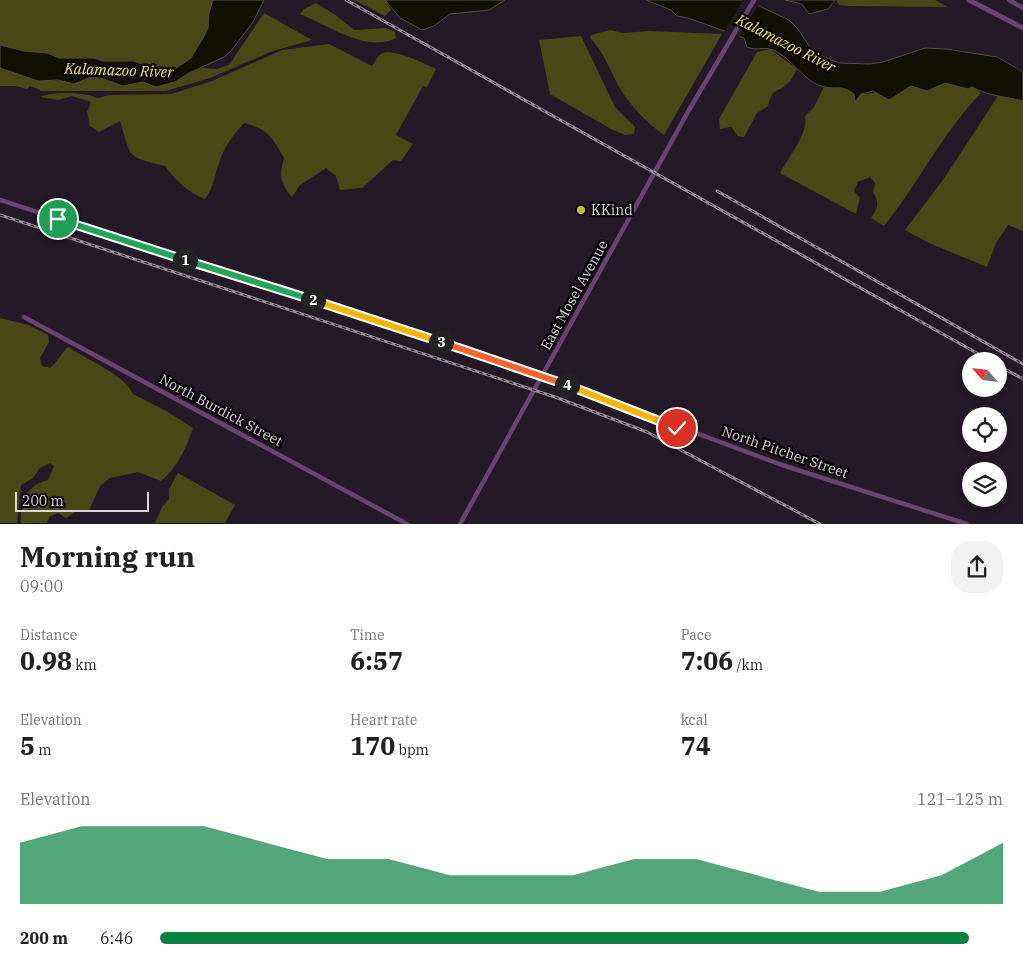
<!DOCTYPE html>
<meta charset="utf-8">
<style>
:root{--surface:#fff;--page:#f2f2f2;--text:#202124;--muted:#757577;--accent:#0b8043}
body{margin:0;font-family:"IBM Plex Serif",serif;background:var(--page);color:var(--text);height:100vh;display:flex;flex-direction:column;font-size:19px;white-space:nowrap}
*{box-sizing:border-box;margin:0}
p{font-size:16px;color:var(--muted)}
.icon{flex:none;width:28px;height:28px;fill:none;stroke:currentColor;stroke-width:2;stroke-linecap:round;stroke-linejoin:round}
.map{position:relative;height:524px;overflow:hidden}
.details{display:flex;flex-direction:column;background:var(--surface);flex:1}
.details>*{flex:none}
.needle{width:32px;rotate:298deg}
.buttons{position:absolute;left:962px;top:352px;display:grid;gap:10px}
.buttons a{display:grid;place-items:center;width:45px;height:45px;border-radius:50%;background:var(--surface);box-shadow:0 2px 8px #0003;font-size:25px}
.scale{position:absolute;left:15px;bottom:12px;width:134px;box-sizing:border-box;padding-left:5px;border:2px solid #dad3dc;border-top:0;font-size:14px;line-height:18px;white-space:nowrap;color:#dad3dc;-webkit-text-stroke:4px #0a060b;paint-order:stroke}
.pin{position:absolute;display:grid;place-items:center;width:42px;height:42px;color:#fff;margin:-21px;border:2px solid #fff;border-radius:50%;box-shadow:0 1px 5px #0007}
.km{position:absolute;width:25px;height:25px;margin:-12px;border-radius:50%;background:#222;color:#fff;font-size:14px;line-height:25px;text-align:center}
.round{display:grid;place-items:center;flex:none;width:52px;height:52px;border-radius:20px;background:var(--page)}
.summary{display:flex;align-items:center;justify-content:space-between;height:85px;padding:0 20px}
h1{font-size:28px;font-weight:700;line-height:38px}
.stats{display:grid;grid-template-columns:repeat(3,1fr);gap:8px;height:85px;padding:5px 20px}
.stats div{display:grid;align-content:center}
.stats b{font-size:25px;font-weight:700}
.stats small{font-size:14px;font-weight:400}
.stats p{font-size:14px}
.chart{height:140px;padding:10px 20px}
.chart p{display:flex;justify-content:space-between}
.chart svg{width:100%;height:90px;margin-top:5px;fill:var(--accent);opacity:.7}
ul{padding:0 20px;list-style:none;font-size:16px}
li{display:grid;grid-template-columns:80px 60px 1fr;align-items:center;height:38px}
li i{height:12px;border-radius:6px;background:var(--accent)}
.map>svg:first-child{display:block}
.green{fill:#4a4717}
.water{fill:#121004;stroke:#4e4a45}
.pier{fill:#241926}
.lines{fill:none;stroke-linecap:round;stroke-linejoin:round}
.minor{stroke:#684471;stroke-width:4.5}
.tertiary{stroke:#684471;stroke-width:5}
.rail-casing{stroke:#978e99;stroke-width:3}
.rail{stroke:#0a060b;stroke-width:1;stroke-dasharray:4;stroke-linecap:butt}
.split-1-casing{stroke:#fff;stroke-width:10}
.split-2-casing{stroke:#fff;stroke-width:10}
.split-3-casing{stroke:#fff;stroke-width:10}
.split-4-casing{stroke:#fff;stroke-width:10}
.split-5-casing{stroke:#fff;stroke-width:10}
.split-1{stroke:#22a559;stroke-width:6}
.split-2{stroke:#22a559;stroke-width:6}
.split-3{stroke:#f5b400;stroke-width:6}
.split-4{stroke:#f0652b;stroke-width:6}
.split-5{stroke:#f5b400;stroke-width:6}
.poi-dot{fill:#c6bc3c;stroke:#0a060b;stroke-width:2}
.labels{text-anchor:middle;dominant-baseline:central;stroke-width:5;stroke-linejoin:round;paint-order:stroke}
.poi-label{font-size:14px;fill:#dad3dc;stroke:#0a060b;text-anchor:start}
.street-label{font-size:14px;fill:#dad3dc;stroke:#0a060b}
.water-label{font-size:15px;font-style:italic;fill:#f3e85d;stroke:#0a060b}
</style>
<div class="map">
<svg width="1023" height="524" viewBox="0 0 1023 524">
<rect width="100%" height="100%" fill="#241926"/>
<!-- green -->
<g class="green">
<path d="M0,0h213l-4,13 -1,15 -5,10 -12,20 -16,11 -23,-1 -18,-7h-31l-9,-3h-35l-12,-5 -23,-2 -24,-6z"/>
<path d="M354,0h31l6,10 -6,6z"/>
<path d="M836,0h99l13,7 -98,-1 -11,-1z"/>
<path d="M316,3l21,13 17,14 32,-2 9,4 1,6c-28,16 -70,-14 -96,-24l4,-5z"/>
<path d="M264,13l48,27 -39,11 -63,27 -44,13h-124l-12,-5 -3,3 -11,-3h-16v-18l38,13h42l5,-4h13l25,9 20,-4 13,4 19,-4 14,-9 13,-5 15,1 12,-4z"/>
<path d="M610,30l13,3 26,-2 73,3 -58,101c-18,-13 -34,-29 -46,-50 -9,-17 -14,-33 -28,-47l1,-3z"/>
<path d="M581,36l34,71 20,20 -1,7 -9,1 -14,-6 -61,-35 -11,-54z"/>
<path d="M329,44l43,22c4,-4 4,-9 9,-12 11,-7 44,10 55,15l-9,18 -4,-1 -27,49 17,9 -12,17 -8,-1 -31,28 -22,2 -4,-14 -10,-8 -26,17 -8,12c-12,-14 -13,-21 -8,-39 -12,-21 -16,-29 -40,-35 -11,12 -20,24 -25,40 -5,13 -5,24 -14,36 -15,-5 -31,-20 -40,-33 -40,-10 -33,-7 -45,-45l-21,11 -9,-6 -3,-14 4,-10 -19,-6 -14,4 -18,-3c14,-6 44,-5 58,1l11,-3 62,-1 41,-13 70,-31z"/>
<path d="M770,49l27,20c-3,5 -5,11 -9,14 -10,11 -15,2 -20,23l-11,7 -13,24 -6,-1 -7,-9 -11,2 -1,-10 38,-67z"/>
<path d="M945,83l23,6 4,-2 9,6c-38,39 -63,91 -97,133l-13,-8c7,-10 9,-15 2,-26l2,-9 -5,-6 -12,5 -4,9 6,7 -4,16 -76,-41c8,-15 29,-40 25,-57l9,-9 10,-20 18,-1 12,8 1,8 6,-8 42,-3 8,-5 16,5z"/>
<path d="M1004,95l19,6v130l-15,-6 -12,18 -9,24 -58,-24 -24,-13 40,-53 53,-81z"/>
<path d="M0,318l28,7 20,10 1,7 -9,16 2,8 8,2c8,-6 10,-14 18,-21 17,11 58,29 65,47l35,18 25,16c-7,20 -15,39 -32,53l-23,-9 -28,6 -10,8 -11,25h-12l-11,7 -8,-5 -9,4 -2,6h-26c-2,-21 6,-38 27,-43l6,-14 -4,-3 -10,5 -7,10 -12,7 -4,38h-17z"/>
<path d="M178,473l57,32 -10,18h-70l7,-16 7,-8v-10z"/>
</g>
<!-- water -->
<g class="water">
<path d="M213,0h51l-11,22 -22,29 -7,6 -35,16 -14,9 -19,5 -13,-5 -20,4 -25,-9h-7l-17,7 -16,-4 -20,1 -38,-13v-23l24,6 23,2 12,5h35l9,3h31l18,7 23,1 16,-11 12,-20 5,-10 1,-15z"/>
<path d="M385,0h120l-16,10 -39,4 -16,12 -12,4 -22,-12z"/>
<path d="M646,0h100l43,20 9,9 15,23 26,11 31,1 13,-2 42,-14 21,1 51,8 26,15v29c-19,-5 -32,-4 -51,-14l-4,2 -23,-6 -18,8 -16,-5 -22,14 -16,-9 -12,3 -6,8 -1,-8c-14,-10 -15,-4 -29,-7 -22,-4 -34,-32 -55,-38 -8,-2 -14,2 -23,-2l-3,-9 -56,-20 -11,-2 -6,-6z"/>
<path d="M785,0h50l-7,9 -19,5 -7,-10z"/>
</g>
<!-- pier -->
<path class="pier" d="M743,0h6l9,5 -20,34 -15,-5z"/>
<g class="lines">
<!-- minor -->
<g class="minor">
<path d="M1009,0l14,8"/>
<path d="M0,200l543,176 239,89 185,59"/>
<path d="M24,317l383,207"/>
<path d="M460,524l229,-414 65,-110"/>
</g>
<!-- tertiary -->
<path class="tertiary" d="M969,0l54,28"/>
<defs>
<g id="rail">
<path d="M346,0l645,361"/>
<path d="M717,191l306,173"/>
<path d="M0,215l555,182 92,35 173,92"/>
<path d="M999,366l24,13"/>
</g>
</defs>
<!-- rail casing -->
<use href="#rail" class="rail-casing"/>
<!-- rail -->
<use href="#rail" class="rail"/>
</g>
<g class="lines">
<defs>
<path id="split-1" d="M58,219l127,41"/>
<path id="split-2" d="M185,260l128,40"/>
<path id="split-3" d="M313,300l128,42"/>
<path id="split-4" d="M441,342l126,43"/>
<path id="split-5" d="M567,385l110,43"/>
</defs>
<!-- split-1 casing -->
<use href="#split-1" class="split-1-casing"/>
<!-- split-2 casing -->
<use href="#split-2" class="split-2-casing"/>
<!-- split-3 casing -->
<use href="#split-3" class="split-3-casing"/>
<!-- split-4 casing -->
<use href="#split-4" class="split-4-casing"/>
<!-- split-5 casing -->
<use href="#split-5" class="split-5-casing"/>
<!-- split-1 -->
<use href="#split-1" class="split-1"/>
<!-- split-2 -->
<use href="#split-2" class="split-2"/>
<!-- split-3 -->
<use href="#split-3" class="split-3"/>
<!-- split-4 -->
<use href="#split-4" class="split-4"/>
<!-- split-5 -->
<use href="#split-5" class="split-5"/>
</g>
<!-- markers -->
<circle class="poi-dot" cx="581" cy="210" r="5"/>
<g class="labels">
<!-- poi labels -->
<g class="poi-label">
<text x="591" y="210">KKind</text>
</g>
<!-- street labels -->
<g class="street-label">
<text transform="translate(574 295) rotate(-61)">East Mosel Avenue</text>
<text transform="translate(221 410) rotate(28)">North Burdick Street</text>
<text transform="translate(785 452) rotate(19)">North Pitcher Street</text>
</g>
<!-- water labels -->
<g class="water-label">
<text transform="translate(786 43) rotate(27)">Kalamazoo River</text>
<text transform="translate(119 70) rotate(2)">Kalamazoo River</text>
</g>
</g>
</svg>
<div class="buttons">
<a><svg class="needle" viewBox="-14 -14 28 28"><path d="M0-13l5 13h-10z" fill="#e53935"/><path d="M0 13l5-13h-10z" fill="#757577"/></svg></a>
<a><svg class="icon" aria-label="locate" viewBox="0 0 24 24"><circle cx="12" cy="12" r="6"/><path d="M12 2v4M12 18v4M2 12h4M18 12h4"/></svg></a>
<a><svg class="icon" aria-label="layers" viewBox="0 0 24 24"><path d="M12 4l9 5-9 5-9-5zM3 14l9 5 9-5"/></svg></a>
</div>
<div class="scale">200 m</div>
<div class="pin" style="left:58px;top:219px;background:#1e9e55"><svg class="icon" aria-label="arrive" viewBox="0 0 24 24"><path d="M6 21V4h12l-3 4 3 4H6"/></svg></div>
<div class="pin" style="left:677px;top:428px;background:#d93025"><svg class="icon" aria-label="check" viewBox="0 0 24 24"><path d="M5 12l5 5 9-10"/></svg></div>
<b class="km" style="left:185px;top:260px">1</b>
<b class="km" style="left:313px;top:300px">2</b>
<b class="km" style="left:441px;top:342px">3</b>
<b class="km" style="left:567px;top:385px">4</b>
</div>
<section class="details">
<div class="summary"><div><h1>Morning run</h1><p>09:00</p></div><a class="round"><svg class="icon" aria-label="share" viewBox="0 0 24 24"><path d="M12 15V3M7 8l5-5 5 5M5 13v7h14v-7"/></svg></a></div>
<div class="stats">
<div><p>Distance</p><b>0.98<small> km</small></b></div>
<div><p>Time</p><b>6:57</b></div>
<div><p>Pace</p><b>7:06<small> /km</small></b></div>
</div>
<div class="stats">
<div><p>Elevation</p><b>5<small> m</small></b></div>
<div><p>Heart rate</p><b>170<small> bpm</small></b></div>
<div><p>kcal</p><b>74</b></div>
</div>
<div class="chart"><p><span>Elevation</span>121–125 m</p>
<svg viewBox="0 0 160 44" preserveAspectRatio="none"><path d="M0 44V14L10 6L20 6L30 6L40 14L50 22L60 22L70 30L80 30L90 30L100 22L110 22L120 30L130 38L140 38L150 30L160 14V44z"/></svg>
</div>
<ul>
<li><b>200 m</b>6:46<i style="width:96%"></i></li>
</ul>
</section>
